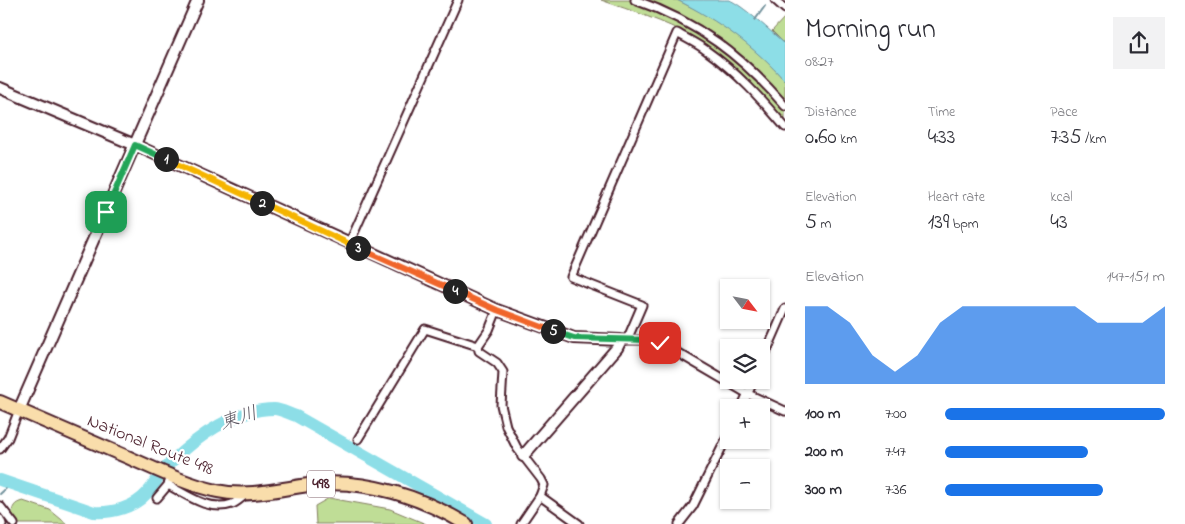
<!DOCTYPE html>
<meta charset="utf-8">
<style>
:root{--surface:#fff;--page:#f2f2f3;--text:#2b2b33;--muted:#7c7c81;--accent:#1a73e8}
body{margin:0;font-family:"Indie Flower","Klee One",sans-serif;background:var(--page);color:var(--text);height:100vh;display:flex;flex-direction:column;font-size:19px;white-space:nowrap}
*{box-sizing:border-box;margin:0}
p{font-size:16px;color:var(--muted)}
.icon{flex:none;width:28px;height:28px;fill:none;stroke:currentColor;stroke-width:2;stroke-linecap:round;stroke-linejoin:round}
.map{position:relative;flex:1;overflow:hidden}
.details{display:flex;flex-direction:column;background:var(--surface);width:400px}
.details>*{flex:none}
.needle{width:32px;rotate:122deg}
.tools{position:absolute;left:720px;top:279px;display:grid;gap:10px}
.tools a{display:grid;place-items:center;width:50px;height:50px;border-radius:0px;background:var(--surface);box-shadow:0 1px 4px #0004;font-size:25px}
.pin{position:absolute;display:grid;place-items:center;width:42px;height:42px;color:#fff;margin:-21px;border-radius:10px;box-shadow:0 2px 8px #0006}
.km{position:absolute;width:25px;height:25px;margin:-12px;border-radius:50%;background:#222;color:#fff;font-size:14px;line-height:25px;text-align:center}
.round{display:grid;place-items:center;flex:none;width:52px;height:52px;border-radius:0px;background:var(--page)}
.head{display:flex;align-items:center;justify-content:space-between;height:85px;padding:0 20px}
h1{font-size:28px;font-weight:600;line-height:38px}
.figures{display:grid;grid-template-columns:repeat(3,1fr);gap:8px;height:85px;padding:5px 20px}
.figures div{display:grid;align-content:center}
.figures b{font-size:21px;font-weight:600}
.figures small{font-size:14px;font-weight:400}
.figures p{font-size:14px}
.chart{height:140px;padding:10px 20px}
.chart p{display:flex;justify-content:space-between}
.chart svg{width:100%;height:90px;margin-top:5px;fill:var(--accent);opacity:.7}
ul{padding:0 20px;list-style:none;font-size:16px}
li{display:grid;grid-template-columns:80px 60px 1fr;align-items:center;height:38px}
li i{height:12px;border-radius:6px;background:var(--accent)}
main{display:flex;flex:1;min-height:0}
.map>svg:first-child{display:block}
.green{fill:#bfdd96;stroke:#847e60}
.water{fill:#8ddee7;stroke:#72929c}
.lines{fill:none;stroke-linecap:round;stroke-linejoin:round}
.stream{stroke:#72929c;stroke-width:2}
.river{stroke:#8ddee7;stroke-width:12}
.street-casing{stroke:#4a1f2b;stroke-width:11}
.secondary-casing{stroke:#4a1f2b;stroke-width:14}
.highway-casing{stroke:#4a1f2b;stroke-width:16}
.street{stroke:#fff;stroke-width:7}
.secondary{stroke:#fff;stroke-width:10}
.highway{stroke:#f9ddab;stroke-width:12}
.split-1-casing{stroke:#fff;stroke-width:10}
.split-2-casing{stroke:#fff;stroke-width:10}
.split-3-casing{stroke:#fff;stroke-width:10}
.split-4-casing{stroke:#fff;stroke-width:10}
.split-5-casing{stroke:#fff;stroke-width:10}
.split-6-casing{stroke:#fff;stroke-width:10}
.split-1{stroke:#22a559;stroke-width:6}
.split-2{stroke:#f5b400;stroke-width:6}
.split-3{stroke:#f5b400;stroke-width:6}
.split-4{stroke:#f0652b;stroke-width:6}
.split-5{stroke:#f0652b;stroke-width:6}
.split-6{stroke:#22a559;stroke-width:6}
.labels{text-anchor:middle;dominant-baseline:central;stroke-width:4.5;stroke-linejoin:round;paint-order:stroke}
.shield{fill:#fff;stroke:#80626b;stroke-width:1}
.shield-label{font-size:16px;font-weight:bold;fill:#4a1f2b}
.street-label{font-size:18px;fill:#4a1f2b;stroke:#fff}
.water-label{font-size:19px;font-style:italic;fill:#5e5863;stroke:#fff}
</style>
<main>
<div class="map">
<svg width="785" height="524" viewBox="0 0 785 524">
<rect width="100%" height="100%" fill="#fff"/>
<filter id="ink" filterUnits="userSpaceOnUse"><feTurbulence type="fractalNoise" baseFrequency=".02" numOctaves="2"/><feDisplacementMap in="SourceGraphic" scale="10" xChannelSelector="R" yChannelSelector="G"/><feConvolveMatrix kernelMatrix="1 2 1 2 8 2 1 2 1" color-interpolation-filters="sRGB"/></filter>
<g filter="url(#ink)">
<!-- green -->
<g class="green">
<path d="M601,0h76l26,13 37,24 30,27 15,17v41c-27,-31 -56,-64 -92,-85 -29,-16 -61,-26 -92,-37z"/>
<path d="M785,17v27l-13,-13z"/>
<path d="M329,498l61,11 36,15h-110l-1,-18z"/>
<path d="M23,501l27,9 17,14h-49l-6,-8c0,-9 2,-13 11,-15z"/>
</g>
<!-- water -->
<path class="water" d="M677,0c11,0 42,0 52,0 11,3 46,35 56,44v37c-31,-35 -66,-60 -108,-81z"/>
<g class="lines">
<!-- stream -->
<g class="stream">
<path d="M755,20l10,-14"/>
<path d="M0,494l11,-10"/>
</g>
<!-- river -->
<path class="river" d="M0,480l94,32c18,1 40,-4 53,-19 8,-9 14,-21 23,-30 28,-27 64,-54 104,-54 7,0 15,5 22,7l190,108"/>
<defs>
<g id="street">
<path d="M635,0c63,22 107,56 150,106"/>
<path d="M775,0l10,9"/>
<path d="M349,244l109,-244"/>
<path d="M623,340h26l12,3 87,51 37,17"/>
<path d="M627,340l15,-35 -71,-28 106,-244c10,6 21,11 30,18 30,21 55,49 78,76"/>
<path d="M478,346l11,-16 8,-20"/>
<path d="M761,364l24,-55"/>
<path d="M741,408l13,-28"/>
<path d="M358,439l67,-110 53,17 1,5 18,12 6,9 -2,33 5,21 11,22 24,31 3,6 -4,11 -19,28"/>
<path d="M0,449l8,-11 11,-28"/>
<path d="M171,476l-3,9c19,10 41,27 64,19 4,-1 9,-6 13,-9"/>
<path d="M540,496l39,28"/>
<path d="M157,498l11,-13"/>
<path d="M0,506l14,18"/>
<path d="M0,519l2,5"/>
<path d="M679,524l14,-18 36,-73"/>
</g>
<g id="secondary">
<path d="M0,88l135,57 362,165 77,28 47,2 -4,8 -94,108"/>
<path d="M19,410l179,-410"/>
</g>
<path id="highway" d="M0,402c42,18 83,36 125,54 30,13 60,28 92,35 32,7 66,-3 98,-7 52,-5 106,13 151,40"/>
</defs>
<!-- street casing -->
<use href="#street" class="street-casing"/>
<!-- secondary casing -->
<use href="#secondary" class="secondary-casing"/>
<!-- highway casing -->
<use href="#highway" class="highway-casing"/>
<!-- street -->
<use href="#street" class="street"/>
<!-- secondary -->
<use href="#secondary" class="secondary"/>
<!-- highway -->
<use href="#highway" class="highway"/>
</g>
</g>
<g class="lines" filter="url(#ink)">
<defs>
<path id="split-1" d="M106,212l29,-67 31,14"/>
<path id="split-2" d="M166,159l96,44"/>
<path id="split-3" d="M262,203l96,45"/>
<path id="split-4" d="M358,248l97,43"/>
<path id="split-5" d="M455,291l42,19 56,21"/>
<path id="split-6" d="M553,331l21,7 75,2 11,3"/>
</defs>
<!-- split-1 casing -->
<use href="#split-1" class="split-1-casing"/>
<!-- split-2 casing -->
<use href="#split-2" class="split-2-casing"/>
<!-- split-3 casing -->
<use href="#split-3" class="split-3-casing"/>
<!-- split-4 casing -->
<use href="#split-4" class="split-4-casing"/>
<!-- split-5 casing -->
<use href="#split-5" class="split-5-casing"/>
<!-- split-6 casing -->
<use href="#split-6" class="split-6-casing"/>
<!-- split-1 -->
<use href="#split-1" class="split-1"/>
<!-- split-2 -->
<use href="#split-2" class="split-2"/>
<!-- split-3 -->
<use href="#split-3" class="split-3"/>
<!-- split-4 -->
<use href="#split-4" class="split-4"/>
<!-- split-5 -->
<use href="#split-5" class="split-5"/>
<!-- split-6 -->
<use href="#split-6" class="split-6"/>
</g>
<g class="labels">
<!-- shield labels -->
<rect class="shield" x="307" y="470.5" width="28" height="27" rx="4"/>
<g class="shield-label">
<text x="321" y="484">498</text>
</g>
<!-- street labels -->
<g class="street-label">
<text transform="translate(150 446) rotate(22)">National Route 498</text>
</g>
<!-- water labels -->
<g class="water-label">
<text transform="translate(239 419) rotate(-18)">東川</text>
</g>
</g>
</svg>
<div class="tools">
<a><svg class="needle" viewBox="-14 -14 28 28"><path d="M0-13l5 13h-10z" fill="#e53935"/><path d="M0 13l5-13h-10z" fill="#7c7c81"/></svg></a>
<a><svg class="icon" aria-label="layers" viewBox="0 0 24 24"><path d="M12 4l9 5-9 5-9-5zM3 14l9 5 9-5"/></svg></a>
<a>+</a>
<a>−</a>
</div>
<div class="pin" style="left:106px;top:212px;background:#1e9e55"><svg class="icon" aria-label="arrive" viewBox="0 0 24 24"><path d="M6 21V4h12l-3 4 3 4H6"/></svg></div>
<div class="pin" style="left:660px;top:343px;background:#d93025"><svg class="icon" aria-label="check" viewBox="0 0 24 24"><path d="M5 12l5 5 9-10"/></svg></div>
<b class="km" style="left:166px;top:159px">1</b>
<b class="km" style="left:262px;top:203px">2</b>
<b class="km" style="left:358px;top:248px">3</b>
<b class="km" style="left:455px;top:291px">4</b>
<b class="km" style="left:553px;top:331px">5</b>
</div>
<section class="details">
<div class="head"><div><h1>Morning run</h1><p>08:27</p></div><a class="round"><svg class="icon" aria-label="share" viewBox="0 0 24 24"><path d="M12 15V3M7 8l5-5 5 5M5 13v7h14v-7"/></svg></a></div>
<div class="figures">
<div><p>Distance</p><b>0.60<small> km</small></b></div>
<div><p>Time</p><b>4:33</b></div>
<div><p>Pace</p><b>7:35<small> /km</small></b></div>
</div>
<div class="figures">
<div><p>Elevation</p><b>5<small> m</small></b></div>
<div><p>Heart rate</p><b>139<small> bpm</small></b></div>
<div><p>kcal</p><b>43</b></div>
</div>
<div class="chart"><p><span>Elevation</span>147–151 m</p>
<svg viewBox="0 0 160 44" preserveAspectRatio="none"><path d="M0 44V6L10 6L20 14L30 30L40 38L50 30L60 14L70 6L80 6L90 6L100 6L110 6L120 6L130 14L140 14L150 14L160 6V44z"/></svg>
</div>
<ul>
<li><b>100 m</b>7:00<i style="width:100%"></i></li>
<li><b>200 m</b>7:47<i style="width:65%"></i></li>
<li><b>300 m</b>7:36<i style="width:72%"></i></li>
</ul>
</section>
</main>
